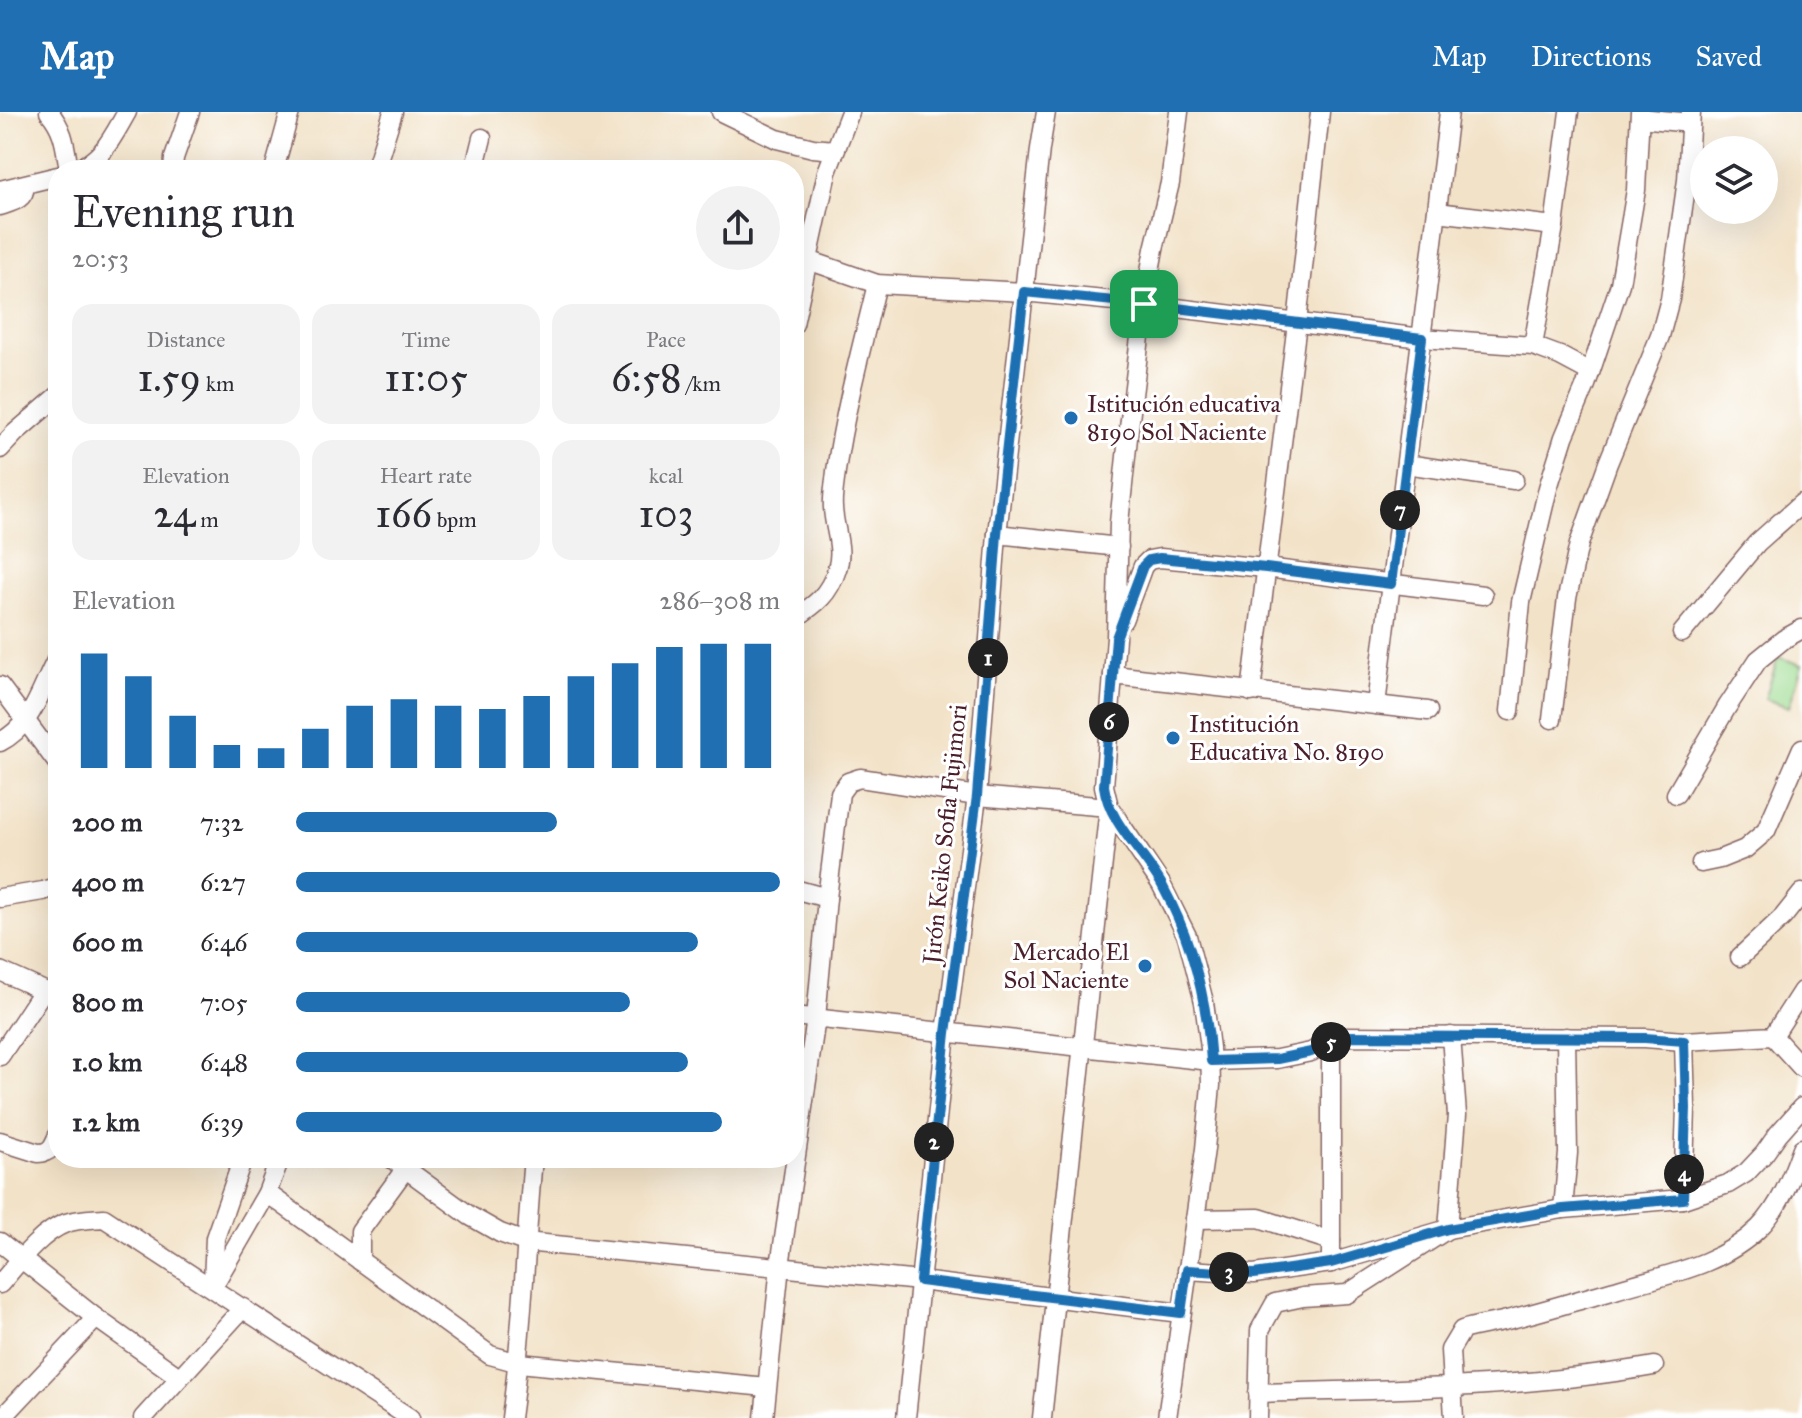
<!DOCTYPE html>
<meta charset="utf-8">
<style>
:root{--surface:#fff;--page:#f2f2f3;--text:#2b2b33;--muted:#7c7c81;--accent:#1f6fb2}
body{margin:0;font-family:"IM FELL Great Primer",serif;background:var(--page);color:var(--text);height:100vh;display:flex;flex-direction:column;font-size:30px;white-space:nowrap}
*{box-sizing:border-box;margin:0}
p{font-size:26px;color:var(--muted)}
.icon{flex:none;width:44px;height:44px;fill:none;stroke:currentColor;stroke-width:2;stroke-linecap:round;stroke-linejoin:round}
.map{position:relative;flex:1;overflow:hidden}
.sheet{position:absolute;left:48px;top:48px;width:756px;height:1008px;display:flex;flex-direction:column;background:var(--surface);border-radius:32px;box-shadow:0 8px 32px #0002}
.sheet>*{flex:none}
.fabs{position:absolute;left:1690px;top:24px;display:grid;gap:16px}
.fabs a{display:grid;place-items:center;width:88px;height:88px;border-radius:50%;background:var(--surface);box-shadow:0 8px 32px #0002;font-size:40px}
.pin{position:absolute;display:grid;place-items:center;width:68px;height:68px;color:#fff;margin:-34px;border-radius:16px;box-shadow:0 4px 12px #0006}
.km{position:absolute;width:40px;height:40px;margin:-20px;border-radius:50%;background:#222;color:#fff;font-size:22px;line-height:40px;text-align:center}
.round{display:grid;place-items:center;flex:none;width:84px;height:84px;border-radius:42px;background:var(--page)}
.head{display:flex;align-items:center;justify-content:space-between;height:136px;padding:0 24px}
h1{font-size:44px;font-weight:600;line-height:60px}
.stats{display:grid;grid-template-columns:repeat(3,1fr);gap:12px;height:136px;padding:8px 24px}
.stats div{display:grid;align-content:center;border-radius:20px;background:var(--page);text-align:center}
.stats b{font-size:40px;font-weight:600}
.stats small{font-size:22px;font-weight:400}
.stats p{font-size:22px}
.chart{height:224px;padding:16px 24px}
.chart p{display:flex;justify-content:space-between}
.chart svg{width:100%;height:144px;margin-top:8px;stroke:var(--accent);stroke-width:6}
ul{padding:0 24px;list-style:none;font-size:26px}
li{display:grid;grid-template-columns:128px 96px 1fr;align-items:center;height:60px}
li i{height:20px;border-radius:10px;background:var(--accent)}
header{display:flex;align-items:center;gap:48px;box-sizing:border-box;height:112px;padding:0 40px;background:var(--accent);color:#fff}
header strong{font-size:38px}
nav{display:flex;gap:44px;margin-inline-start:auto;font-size:28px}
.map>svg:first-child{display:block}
.green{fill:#9cdb90;stroke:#737d5e;stroke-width:2}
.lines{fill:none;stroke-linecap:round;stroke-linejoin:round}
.minor-casing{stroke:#856362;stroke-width:21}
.minor{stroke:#fff;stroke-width:18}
.route-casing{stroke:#fff;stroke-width:16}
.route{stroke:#1f6fb2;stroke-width:10}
.poi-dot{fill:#1f6fb2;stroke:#fff;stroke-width:3}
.labels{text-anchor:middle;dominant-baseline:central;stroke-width:6;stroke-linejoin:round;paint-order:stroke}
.poi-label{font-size:24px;fill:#4a1f2b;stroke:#fff;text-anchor:start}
.street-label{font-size:24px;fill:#4a1f2b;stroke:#fff}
</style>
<header>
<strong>Map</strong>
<nav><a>Map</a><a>Directions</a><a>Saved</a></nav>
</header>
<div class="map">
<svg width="1802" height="1306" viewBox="0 0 1802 1306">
<rect width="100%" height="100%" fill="#fff"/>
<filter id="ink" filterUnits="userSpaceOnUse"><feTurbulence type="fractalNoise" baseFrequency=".0125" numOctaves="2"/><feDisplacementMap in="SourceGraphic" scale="16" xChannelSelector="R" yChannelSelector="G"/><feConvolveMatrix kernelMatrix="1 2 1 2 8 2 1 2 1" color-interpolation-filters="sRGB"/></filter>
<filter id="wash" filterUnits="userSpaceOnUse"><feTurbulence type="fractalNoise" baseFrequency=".006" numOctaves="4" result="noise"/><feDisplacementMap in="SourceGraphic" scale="32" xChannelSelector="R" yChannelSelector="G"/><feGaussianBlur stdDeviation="1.8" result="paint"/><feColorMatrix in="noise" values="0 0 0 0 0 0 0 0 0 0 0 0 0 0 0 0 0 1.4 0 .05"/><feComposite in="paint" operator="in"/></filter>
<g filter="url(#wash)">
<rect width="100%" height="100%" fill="#f2e2c7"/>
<!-- green -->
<path class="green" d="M1778,545l24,8 -13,42 -24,-8z"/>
</g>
<g filter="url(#ink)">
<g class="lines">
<defs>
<g id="minor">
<path d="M49,0c16,19 16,35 20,58"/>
<path d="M721,0l56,27 36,9 21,2"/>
<path d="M1640,6l50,5"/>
<path d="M75,58c28,-10 38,-34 52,-58"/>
<path d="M173,58l1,-12 16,-46"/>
<path d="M274,58l16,-58"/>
<path d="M375,58l18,-58"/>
<path d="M474,58l8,-32"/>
<path d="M0,78l58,-14"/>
<path d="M0,94c12,-4 25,-6 25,-21"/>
<path d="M1437,100l117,14"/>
<path d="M794,145l14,3 69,24 147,8 120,12 278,34 111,8 27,10 30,16"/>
<path d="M794,212l33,-152 23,-60"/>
<path d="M1533,234l21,-120 15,-114"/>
<path d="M0,337l15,-16 43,-37"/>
<path d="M1406,352l108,16"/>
<path d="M997,422l122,13"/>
<path d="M794,507c22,-15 35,-24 43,-50 7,-20 -3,-40 -4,-61 -1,-12 2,-25 3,-37 9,-63 26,-125 41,-187"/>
<path d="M1123,508l20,-54 6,-6 11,-2 106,10 217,27"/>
<path d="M1682,521l75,-90 45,-40"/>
<path d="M1113,563l315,36"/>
<path d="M0,574l58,78"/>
<path d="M1251,580l46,-369 23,-211"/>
<path d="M1376,593l73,-593"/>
<path d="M1510,599l11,-109 27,-114 16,-51 22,-52 34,-101 16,-94 4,-78"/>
<path d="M1552,607l15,-121 12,-54 29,-81 52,-127 10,-37 17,-119 4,-68"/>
<path d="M0,630c34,-17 41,-55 58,-85"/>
<path d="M1676,682l51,-87 31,-47 26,-21 18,-10"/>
<path d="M1701,751l19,-4 25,-10 21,-18 36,-83"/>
<path d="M794,777l33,9"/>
<path d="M0,786l43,-7 15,-5"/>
<path d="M1740,845l43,-40 19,-24"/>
<path d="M0,859l58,26"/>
<path d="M794,904l417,45 66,-2 34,-7 30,-16 304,2 39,3 89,-5 29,-45"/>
<path d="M1773,924l29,32"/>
<path d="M1331,930v221"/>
<path d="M0,944l43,-65"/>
<path d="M0,1029l38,12c13,0 15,-7 20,-18"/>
<path d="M391,1046l79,58 30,17 25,9 395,39 261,32"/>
<path d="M267,1081l223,162 29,8 247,24"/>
<path d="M1683,1087l3,-91 -2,-67"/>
<path d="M1563,1097l5,-56 -2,-116"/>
<path d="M1195,1107l64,-1 72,23"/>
<path d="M0,1130l96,76 83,59"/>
<path d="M360,1149v-30l46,-63"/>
<path d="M1187,1158l67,4 77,-11 117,-34 115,-20 120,-10 45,-15 18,-11 18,-19 14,-20 24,-27"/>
<path d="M213,1169l2,-43 28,-80"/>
<path d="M0,1172c17,-20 41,-52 66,-61 12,-4 25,-4 38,-5l306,200"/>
<path d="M212,1176l55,-95 13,-35"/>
<path d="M1258,1281c131,-4 266,-4 396,-27"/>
<path d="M2,1306l94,-100"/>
<path d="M143,1306l100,-110"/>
<path d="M511,1306c12,-86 14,-173 22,-260"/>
<path d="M764,1306l16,-152 36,-248 11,-120 13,-105 8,-11 12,-4 117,18 132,11 -67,611"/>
<path d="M906,1306l40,-385 31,-237 20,-262 43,-385 6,-37"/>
<path d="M1167,1306l38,-269 6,-64 -1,-37 -6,-46 -17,-66 -26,-52 -52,-77 -5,-21 12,-148 3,-115 10,-95 15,-124 10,-55 16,-66 9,-71"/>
<path d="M1258,1306l2,-88 15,-27 28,-6 44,-3 101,-65 9,-114 -6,-79"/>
<path d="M1454,1306l-4,-68 12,-20c13,-4 27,-6 41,-9 38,-9 75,-21 112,-31 49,-15 106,-24 144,-62 21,-21 33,-52 43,-80"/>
</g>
</defs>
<!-- minor casing -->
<use href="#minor" class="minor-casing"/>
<!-- minor -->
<use href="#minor" class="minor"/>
</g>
</g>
<g class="lines" filter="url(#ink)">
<defs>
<path id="route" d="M1024,180l120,12 278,34 -31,246 -125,-16 -106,-10 -11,2 -6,6 -27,72 -12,148c5,38 40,66 58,99 30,55 45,115 49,176l66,-2 34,-7 30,-16 304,2 39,3 2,67 -3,91 -120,10 -115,20 -117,34 -77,11 -67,-4 -6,43 -261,-32 26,-248 31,-237 20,-262z"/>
</defs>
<!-- route casing -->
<use href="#route" class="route-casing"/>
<!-- route -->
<use href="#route" class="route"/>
</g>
<!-- markers -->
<g class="poi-dot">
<circle cx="1071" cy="306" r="8"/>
<circle cx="1173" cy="626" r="8"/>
<circle cx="1145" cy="854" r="8"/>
</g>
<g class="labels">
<!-- poi labels -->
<g class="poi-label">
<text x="1087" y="292">Istitución educativa<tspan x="1087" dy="28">8190 Sol Naciente</tspan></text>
<text x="1189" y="612">Institución<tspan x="1189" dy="28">Educativa No. 8190</tspan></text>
<text x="1129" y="840" text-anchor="end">Mercado El<tspan x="1129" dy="28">Sol Naciente</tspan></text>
</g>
<!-- street labels -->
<g class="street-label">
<text transform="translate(945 722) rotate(-84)">Jirón Keiko Sofia Fujimori</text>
</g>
</g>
</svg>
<div class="fabs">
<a><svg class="icon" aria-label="layers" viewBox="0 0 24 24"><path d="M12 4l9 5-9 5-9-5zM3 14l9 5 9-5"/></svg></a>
</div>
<div class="pin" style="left:1144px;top:192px;background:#1e9e55"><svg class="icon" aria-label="arrive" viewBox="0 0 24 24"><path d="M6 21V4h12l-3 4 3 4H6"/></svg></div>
<b class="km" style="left:988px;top:546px">1</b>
<b class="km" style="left:934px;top:1030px">2</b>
<b class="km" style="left:1229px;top:1160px">3</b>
<b class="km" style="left:1684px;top:1062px">4</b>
<b class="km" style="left:1331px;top:930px">5</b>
<b class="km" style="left:1109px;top:610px">6</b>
<b class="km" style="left:1400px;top:398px">7</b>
<section class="sheet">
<div class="head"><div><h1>Evening run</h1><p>20:53</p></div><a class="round"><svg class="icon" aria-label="share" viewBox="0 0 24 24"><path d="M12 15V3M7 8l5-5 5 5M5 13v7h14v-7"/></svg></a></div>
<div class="stats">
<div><p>Distance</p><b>1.59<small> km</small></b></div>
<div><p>Time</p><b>11:05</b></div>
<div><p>Pace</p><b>6:58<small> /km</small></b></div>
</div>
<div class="stats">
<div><p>Elevation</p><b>24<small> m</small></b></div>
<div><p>Heart rate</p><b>166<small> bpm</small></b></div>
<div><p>kcal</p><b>103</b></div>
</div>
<div class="chart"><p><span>Elevation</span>286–308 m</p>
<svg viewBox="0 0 160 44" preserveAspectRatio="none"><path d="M5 44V9M15 44V16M25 44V28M35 44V37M45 44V38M55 44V32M65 44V25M75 44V23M85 44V25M95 44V26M105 44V22M115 44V16M125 44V12M135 44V7M145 44V6M155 44V6"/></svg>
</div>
<ul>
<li><b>200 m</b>7:32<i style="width:54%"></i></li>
<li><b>400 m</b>6:27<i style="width:100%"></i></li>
<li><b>600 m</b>6:46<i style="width:83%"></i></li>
<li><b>800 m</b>7:05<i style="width:69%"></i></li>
<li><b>1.0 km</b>6:48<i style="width:81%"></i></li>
<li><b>1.2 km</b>6:39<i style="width:88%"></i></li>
</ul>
</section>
</div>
